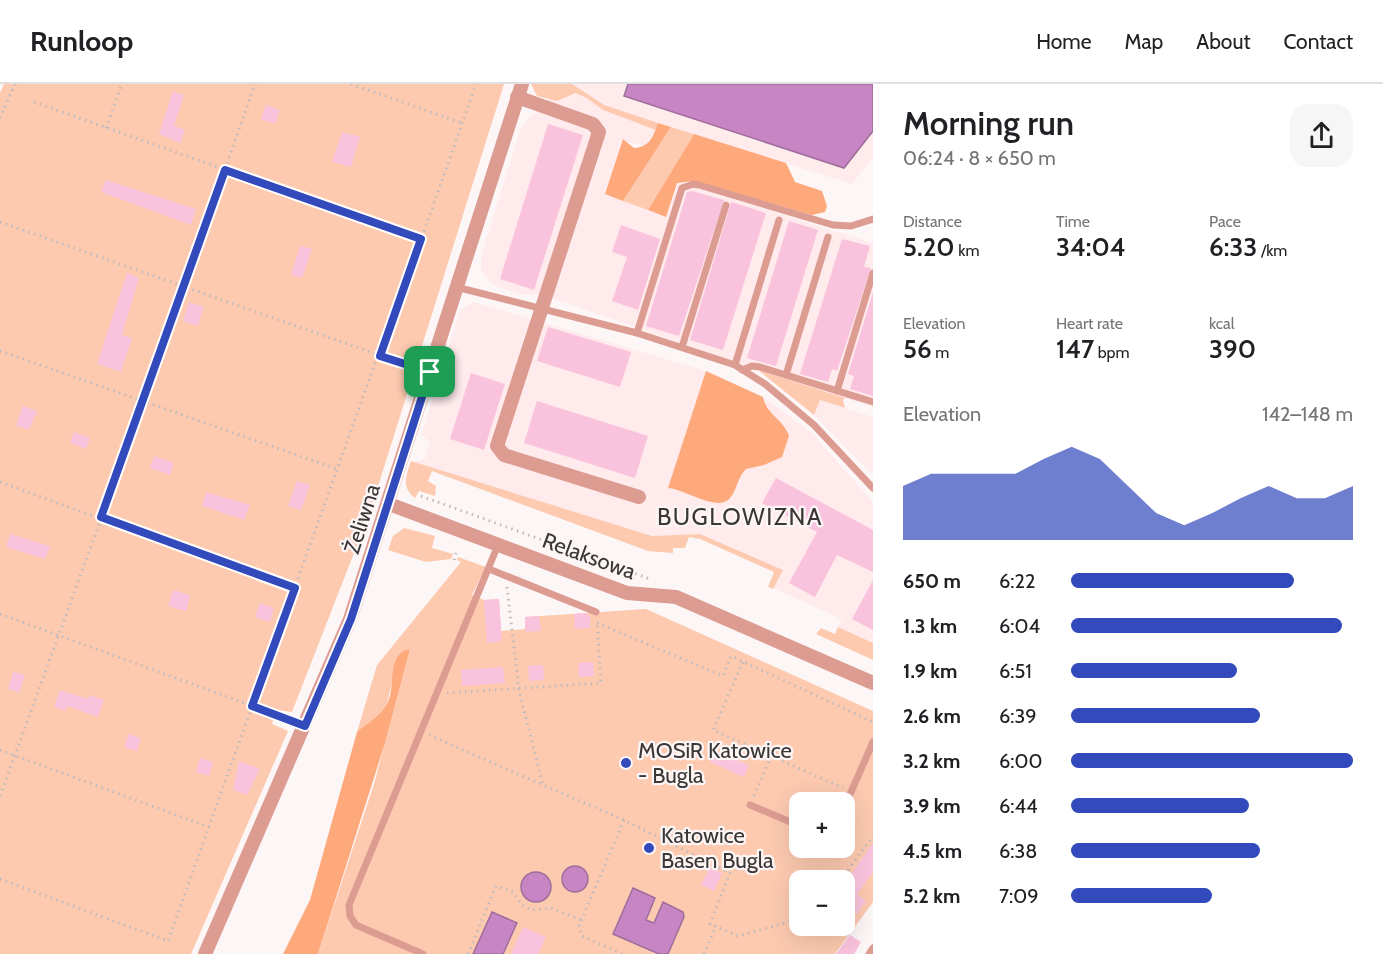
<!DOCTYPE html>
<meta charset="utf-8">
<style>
:root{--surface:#fff;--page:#f6f6f6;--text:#202124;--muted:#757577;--line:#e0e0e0;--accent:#324abb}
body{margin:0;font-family:Cabin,sans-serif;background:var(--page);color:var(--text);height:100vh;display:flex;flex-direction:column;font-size:22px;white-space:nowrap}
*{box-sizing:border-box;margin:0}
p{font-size:20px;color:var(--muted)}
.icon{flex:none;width:33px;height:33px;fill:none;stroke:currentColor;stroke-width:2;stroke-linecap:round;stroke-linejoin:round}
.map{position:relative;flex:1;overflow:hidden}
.side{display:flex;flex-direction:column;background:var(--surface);width:510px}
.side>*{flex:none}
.fabs{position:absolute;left:789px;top:708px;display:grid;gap:12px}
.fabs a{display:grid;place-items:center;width:66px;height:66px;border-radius:12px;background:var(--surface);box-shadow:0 6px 24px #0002;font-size:30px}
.pin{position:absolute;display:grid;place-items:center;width:51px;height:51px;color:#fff;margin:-26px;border-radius:12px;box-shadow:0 3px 9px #0006}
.round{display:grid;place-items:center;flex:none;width:63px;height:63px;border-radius:18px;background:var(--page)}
.overview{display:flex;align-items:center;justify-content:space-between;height:102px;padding:0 30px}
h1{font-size:33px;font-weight:600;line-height:45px}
.stats{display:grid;grid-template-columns:repeat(3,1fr);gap:9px;height:102px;padding:6px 30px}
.stats div{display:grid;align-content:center}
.stats b{font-size:26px;font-weight:600}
.stats small{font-size:16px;font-weight:400}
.stats p{font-size:16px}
.chart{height:168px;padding:12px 30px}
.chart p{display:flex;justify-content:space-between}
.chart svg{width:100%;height:108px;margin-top:6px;fill:var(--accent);opacity:.7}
ul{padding:0 30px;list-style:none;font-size:20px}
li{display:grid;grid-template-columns:96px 72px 1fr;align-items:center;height:45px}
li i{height:15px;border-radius:8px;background:var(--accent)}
header{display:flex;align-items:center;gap:36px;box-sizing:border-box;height:84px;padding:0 30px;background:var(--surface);border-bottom:2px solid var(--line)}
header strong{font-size:28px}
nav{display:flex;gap:33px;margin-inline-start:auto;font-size:21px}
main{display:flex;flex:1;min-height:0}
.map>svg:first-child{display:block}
.built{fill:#ffeaec}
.green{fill:#fdcab0;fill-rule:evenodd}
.forest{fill:#fea97b}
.water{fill:#c885c4;stroke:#9e6e9a;stroke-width:1.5}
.building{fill:#fac3dd}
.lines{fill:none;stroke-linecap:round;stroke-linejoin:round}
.path{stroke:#c0babb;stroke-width:3;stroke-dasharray:1.5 4.5;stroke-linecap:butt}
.lane{stroke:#dd9c92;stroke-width:7}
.street{stroke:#dd9c92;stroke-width:14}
.route-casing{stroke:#fff;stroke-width:12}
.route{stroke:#324abb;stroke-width:8}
.poi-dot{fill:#324abb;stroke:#fdf6f7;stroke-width:2}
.labels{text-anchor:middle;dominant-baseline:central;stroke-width:4.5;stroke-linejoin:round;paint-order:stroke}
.street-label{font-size:22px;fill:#3c3737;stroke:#fdf6f7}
.poi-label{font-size:22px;fill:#3c3737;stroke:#fdf6f7;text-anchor:start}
.neighbourhood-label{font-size:24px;letter-spacing:1.5px;fill:#3c3737;stroke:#fdf6f7}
</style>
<header>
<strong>Runloop</strong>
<nav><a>Home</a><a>Map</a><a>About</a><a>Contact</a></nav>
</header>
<main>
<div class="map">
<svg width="873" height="870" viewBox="0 0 873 870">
<rect width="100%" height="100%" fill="#fdf6f7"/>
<!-- built -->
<g class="built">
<path d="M556,0h317v74l-21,26 -193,-61 -8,19 -6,4 -23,-6 -17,54 61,23 12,-35 195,61v164l-134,-43 -169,-60 -31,-9 -19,-1 -27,-9 -12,-15 1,-17 38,-122 10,-15 14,-6z"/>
<path d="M474,218l232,69 57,26 49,36 61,69v141l-35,-16 4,-8 -69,-31 10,-18 -83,-36 -47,2 -239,-74 11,-3 5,-15 -8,-10 38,-124z"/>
<path d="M819,316l54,17v58l-59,-60z"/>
</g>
<!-- green -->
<g class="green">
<path d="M4,0h500l-134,428 -78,200 -15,-2 -5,14 16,7 -97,223h-191v-861z"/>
<path d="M531,0h41l32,21 54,18 -2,7 -53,-20 -16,-12 -12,-5 -18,8 -20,-5z"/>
<path d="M671,43l23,7 -46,76 -25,-9z"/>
<path d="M758,286l87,28 -2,2 2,8 -25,-8 -6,15z"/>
<path d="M411,377l241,75 48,-2 83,36 -10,19 -5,-2 6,-15 -74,-33 -11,-2 -4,11h-12v5l-25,-2 -216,-80 -4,10 8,5 -1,10 -16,-5 -4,7c-14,-11 -9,-22 -4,-37z"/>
<path d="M404,444l31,8 -3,12 21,6 -2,5 -25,3 -38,-12 5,-14z"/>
<path d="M458,473l28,10 -14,28 12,5 15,-1 2,32 24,-2v-12l121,-8 227,102v191l-38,52h-517l56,-170 36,-135 -13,10 -10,45 -13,17 -17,11 20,-67 84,-103 -4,-2zM800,718h44v46h-44zM800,796h44v46h-44z"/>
<path d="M838,543l35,16v17l-57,-26 5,-6 14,6z"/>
</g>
<!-- forest -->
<g class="forest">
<path d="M658,39l13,4 -48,74 -18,-7 18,-55 11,9c16,-1 19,-11 24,-25z"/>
<path d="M694,50l92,29 9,19 27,9 5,15 -2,6 -13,3 -119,-34 -16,2 -11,34 -18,-7z"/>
<path d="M706,287l57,26c3,17 21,23 26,39l-7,21 -18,8 -18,4c-9,9 -9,21 -16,29 -12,15 -45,-9 -62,-10z"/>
<path d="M410,565l-25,94 -67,211h-35l27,-54 47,-168c12,-10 23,-15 31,-30 8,-16 -2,-49 22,-53z"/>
</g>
<!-- water -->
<g class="water">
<path d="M628,0h245v47l-29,37 -220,-72z"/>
<circle cx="575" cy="795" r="13"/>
<circle cx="536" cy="803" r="15"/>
<path d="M633,804l22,10 -9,22 8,3 9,-21 20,10 1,5 -16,37h-9l-46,-20z"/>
<path d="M492,828l25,11 -14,31h-30z"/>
</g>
<!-- building -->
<g class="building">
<path d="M173,7l11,4 -10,31 11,4 -5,13 -21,-9z"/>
<path d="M266,21l14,5 -5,14 -14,-5z"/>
<path d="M548,40l35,11 -49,155 -34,-11z"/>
<path d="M342,48l18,5 -9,30 -19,-5z"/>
<path d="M106,96l90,29 -5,16 -90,-33z"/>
<path d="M692,107l32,9 -45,136 -33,-10 41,-134z"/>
<path d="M731,118l35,11 -43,137 -33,-10z"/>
<path d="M789,137l29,9 -42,136 -29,-8z"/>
<path d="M621,141l39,14 -22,71 -26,-9 15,-44 -15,-5z"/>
<path d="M842,155l28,7 -6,21 7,1 -34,103 -5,-2 -4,13 -28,-8z"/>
<path d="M300,162l12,3 -10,29 -11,-3z"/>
<path d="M127,189l12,5 -17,57 10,3 -11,34 -24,-8z"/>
<path d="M873,208v104l-23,-7 4,-13 -6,-2z"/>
<path d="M189,218l15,5 -6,19 -15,-5z"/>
<path d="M548,243l83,25 -11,35 -83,-26z"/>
<path d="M471,289l34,11 -21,66 -34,-11z"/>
<path d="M537,317l111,35 -13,42 -111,-35z"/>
<path d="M23,322l14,5 -8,19 -13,-5z"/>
<path d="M74,348l16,6 -4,11 -16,-6z"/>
<path d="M154,372l20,7 -4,12 -20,-7z"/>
<path d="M776,394l97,52v42l-36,-17 -22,42 -26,-14 28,-51 -55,-29z"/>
<path d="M297,397l13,4 -9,25 -13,-4z"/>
<path d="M206,408l44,13 -6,15 -42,-14z"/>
<path d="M10,450l40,12 -5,13 -39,-12z"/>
<path d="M873,496v50l-21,-11z"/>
<path d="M173,506l17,5 -4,16 -18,-5z"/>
<path d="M499,515l3,42 -15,2 -3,-43z"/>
<path d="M260,519l14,5 -4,14 -15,-5z"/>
<path d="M584,529l6,3v12l-15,1 -1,-15z"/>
<path d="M539,532l2,15 -15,1 -1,-15z"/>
<path d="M593,578l1,14 -15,1 -1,-14z"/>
<path d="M543,581l1,15 -15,1 -1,-15z"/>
<path d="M503,583l2,16 -43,3 -1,-16z"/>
<path d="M13,588l12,3 -6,18 -11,-4z"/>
<path d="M60,606l28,9 1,-4 15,5 -6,17 -31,-11 -2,5 -11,-4z"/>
<path d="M129,650l12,4 -4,13 -13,-4z"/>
<path d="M715,667l34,14 -5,12 -34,-15z"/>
<path d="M200,674l13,4 -4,14 -13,-4z"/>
<path d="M239,677l21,8 -13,26 -14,-5z"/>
<path d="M873,759v29l-16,22 9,7 -9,13 -9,-6 -4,5v-29z"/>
<path d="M710,783l12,6 -8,18 -13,-6z"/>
<path d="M523,843l23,10 -8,17h-27z"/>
<path d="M850,851l11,7 -7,12h-18z"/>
</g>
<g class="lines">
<!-- path -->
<g class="path">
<path d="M351,0l111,39"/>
<path d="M34,18l387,137"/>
<path d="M0,34l15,-34"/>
<path d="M106,44l16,-44"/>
<path d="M0,138l416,146"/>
<path d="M0,267l337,118"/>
<path d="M380,272l96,-272"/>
<path d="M0,398l101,37"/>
<path d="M421,412l229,83"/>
<path d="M101,433l193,70"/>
<path d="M454,476l2,-7"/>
<path d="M507,503l12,104 24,94 81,35 106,53 -20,51 28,12 62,-17"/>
<path d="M0,530l291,106"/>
<path d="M597,539l126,53 8,-20 142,66"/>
<path d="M743,578l-30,68 130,58"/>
<path d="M447,609l154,-10 -4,-61"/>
<path d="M429,651l114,50"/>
<path d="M0,666l209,77"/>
<path d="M0,712l144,-395 111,-317"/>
<path d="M754,712l17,-40"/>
<path d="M0,795l168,62 210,-586"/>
<path d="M841,796l32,-44"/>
<path d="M468,870l28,-68 17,6 9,13 9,5 20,-2 30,12"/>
<path d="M622,870l-40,-18 -3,-10 45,-106"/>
<path d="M704,870l12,-28"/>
</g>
<!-- lane -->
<g class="lane">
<path d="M456,203l181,46 98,32 30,19 49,41 59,63"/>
<path d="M637,249l45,-145 11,-4 6,1 134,40 18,1 22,-7"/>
<path d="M682,263l44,-142"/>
<path d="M735,281l44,-145"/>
<path d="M742,286l10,-4 8,1 113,35"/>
<path d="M786,291l42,-138"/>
<path d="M837,307l36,-118"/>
<path d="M489,485l107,43"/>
<path d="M750,721l50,21"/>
<path d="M844,724l29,-66"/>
<path d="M423,870l-67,-29 -6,-9 -1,-11 149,-360"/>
<path d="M869,870l4,-6"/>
</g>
<!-- street -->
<g class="street">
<path d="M517,13l76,27 6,8 -102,314 7,9 135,42"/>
<path d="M389,420l238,89 49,4 197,86"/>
<path d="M205,870l145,-335 172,-535"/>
</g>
</g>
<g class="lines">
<defs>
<path id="route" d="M225,86l196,69 -41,117 50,16 -79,247 -46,107 -53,-20 43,-118 -194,-71z"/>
</defs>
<!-- route casing -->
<use href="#route" class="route-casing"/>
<!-- route -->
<use href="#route" class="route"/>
</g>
<!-- markers -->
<g class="poi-dot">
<circle cx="626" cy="679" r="6"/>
<circle cx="649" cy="764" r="6"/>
</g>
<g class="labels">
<!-- street labels -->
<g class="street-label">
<text transform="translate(362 435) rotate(-72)">Żeliwna</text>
<text transform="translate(589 472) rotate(20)">Relaksowa</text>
</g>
<!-- poi labels -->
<g class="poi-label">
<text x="638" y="666">MOSiR Katowice<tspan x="638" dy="25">- Bugla</tspan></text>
<text x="661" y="751">Katowice<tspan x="661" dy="25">Basen Bugla</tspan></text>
</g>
<!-- neighbourhood labels -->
<g class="neighbourhood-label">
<text x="740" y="432">BUGLOWIZNA</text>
</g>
</g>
</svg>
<div class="fabs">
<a>+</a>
<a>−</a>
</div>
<div class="pin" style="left:430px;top:288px;background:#1e9e55"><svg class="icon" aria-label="arrive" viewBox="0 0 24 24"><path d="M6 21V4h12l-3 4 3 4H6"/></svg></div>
</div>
<section class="side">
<div class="overview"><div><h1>Morning run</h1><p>06:24 · 8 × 650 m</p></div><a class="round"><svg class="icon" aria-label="share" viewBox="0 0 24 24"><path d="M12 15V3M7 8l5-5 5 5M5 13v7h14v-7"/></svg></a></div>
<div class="stats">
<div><p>Distance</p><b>5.20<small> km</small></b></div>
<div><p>Time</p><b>34:04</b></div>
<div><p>Pace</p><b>6:33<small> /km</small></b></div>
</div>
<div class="stats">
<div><p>Elevation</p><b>56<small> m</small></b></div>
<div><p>Heart rate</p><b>147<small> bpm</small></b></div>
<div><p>kcal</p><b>390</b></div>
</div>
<div class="chart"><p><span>Elevation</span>142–148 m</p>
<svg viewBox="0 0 160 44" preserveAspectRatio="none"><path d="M0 44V22L10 17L20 17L30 17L40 17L50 11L60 6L70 11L80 22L90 33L100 38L110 33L120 27L130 22L140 27L150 27L160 22V44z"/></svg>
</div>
<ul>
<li><b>650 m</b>6:22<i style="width:79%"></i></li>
<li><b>1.3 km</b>6:04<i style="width:96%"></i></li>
<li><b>1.9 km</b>6:51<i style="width:59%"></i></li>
<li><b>2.6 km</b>6:39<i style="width:67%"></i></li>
<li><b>3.2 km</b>6:00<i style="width:100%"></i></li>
<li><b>3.9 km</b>6:44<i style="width:63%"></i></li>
<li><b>4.5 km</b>6:38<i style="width:67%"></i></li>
<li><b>5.2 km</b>7:09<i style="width:50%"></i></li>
</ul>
</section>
</main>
